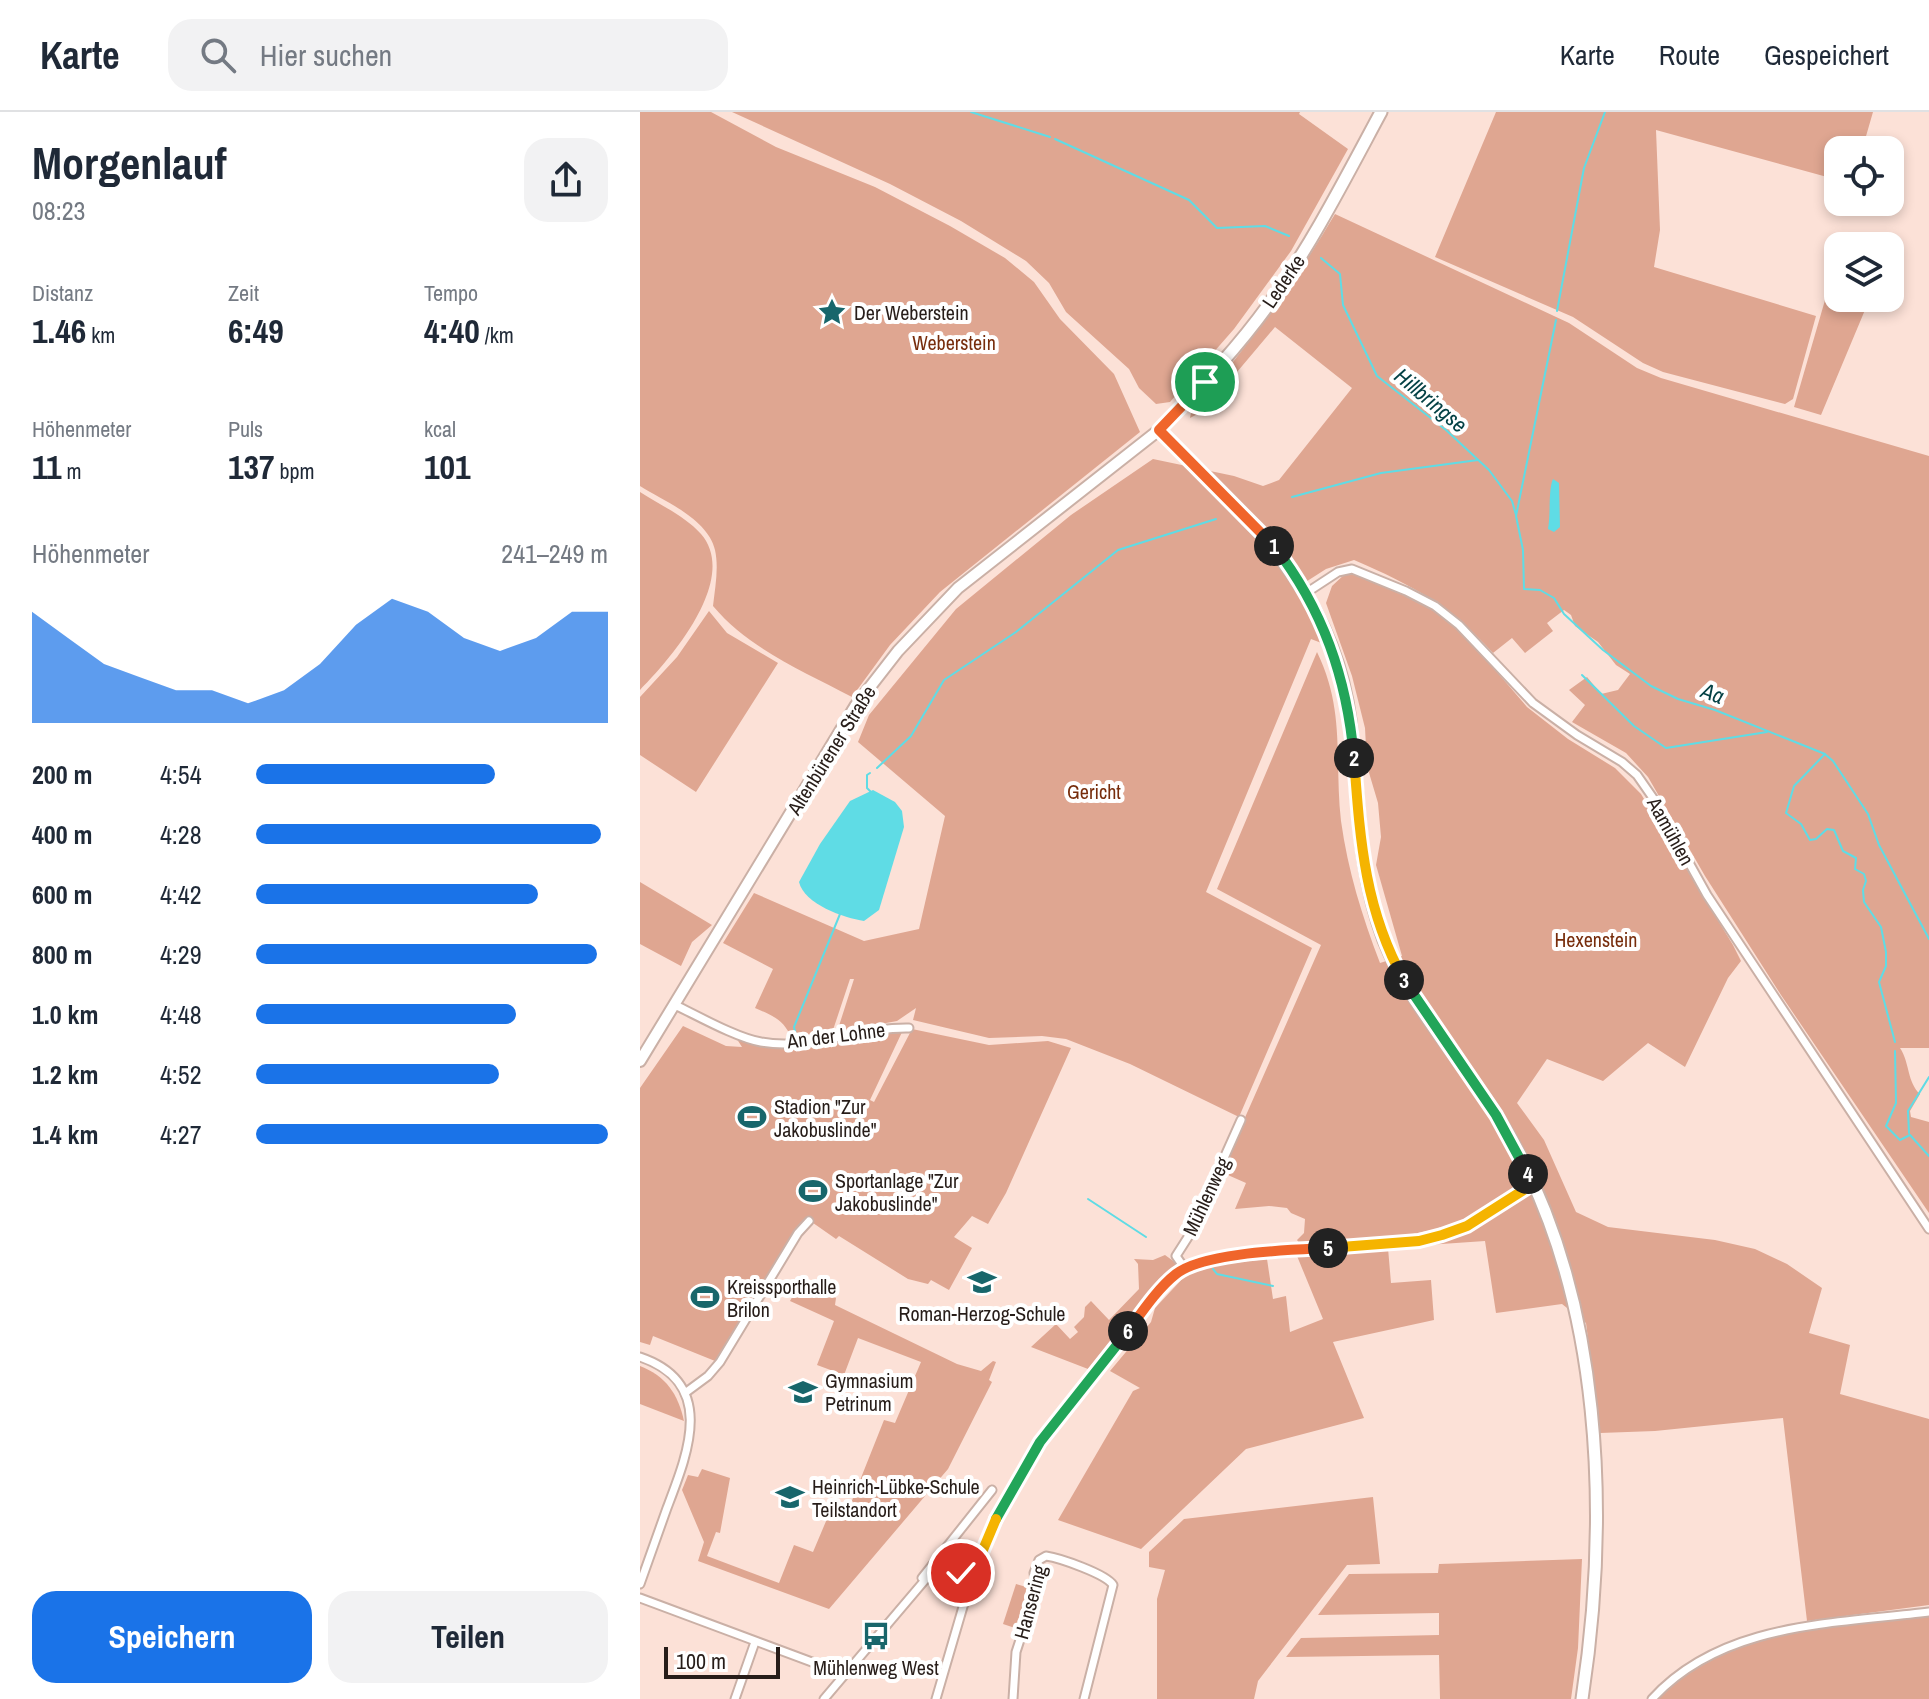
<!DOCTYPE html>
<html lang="de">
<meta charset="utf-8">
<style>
:root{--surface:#fff;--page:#f2f2f3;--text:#1f2937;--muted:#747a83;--line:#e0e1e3;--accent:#1a73e8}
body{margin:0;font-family:"Archivo Narrow",sans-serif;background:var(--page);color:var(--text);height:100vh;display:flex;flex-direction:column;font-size:30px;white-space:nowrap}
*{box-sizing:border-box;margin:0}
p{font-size:26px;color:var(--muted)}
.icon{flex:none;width:44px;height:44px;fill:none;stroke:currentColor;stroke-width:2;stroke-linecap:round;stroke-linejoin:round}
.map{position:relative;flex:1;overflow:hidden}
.details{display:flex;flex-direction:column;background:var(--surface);width:640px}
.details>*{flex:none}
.tools{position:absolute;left:1184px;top:24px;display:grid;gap:16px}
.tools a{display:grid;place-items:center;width:80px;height:80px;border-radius:16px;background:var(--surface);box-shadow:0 4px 12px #0003;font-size:40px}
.scale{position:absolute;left:24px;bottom:20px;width:116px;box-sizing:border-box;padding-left:8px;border:4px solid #271d19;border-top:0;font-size:22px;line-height:28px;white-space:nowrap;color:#271d19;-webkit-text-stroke:6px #fff;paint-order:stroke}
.pin{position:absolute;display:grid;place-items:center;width:68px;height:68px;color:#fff;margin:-34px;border:4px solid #fff;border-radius:50%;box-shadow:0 2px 8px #0007}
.km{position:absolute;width:40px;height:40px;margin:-20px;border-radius:50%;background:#222;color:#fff;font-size:22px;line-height:40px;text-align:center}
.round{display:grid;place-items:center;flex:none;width:84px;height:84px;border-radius:24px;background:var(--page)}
.overview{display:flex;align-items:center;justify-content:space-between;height:136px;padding:0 32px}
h1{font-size:44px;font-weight:700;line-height:60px}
.figures{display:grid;grid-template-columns:repeat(3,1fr);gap:12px;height:136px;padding:8px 32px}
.figures div{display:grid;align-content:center}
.figures b{font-size:34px;font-weight:700}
.figures small{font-size:22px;font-weight:400}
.figures p{font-size:22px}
.chart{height:224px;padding:16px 32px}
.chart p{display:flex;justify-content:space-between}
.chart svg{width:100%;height:144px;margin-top:8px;fill:var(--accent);opacity:.7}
.primary-button{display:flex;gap:16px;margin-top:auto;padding:16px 32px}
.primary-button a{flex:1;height:92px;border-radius:24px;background:var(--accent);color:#fff;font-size:32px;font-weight:700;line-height:92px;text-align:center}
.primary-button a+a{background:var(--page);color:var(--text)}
ul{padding:0 32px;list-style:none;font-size:26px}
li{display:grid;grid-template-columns:128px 96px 1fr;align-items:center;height:60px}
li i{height:20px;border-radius:10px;background:var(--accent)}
header{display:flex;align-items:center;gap:48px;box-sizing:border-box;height:112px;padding:0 40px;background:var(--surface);border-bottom:2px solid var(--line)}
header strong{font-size:38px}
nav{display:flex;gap:44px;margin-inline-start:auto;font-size:28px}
.search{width:560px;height:72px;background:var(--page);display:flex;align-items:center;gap:20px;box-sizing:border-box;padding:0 28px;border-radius:24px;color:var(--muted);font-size:30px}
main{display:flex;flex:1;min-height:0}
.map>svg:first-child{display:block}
.green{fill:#dfa691}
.water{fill:#5fdce5}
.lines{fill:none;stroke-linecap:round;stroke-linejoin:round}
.stream{stroke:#5fdce5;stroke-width:2}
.street-casing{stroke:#cab0a6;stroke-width:11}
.secondary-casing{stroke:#cab0a6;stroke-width:14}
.primary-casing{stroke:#cab0a6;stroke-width:15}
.street{stroke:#fff;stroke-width:7}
.secondary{stroke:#fff;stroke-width:10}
.primary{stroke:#fff;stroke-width:11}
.split-1-casing{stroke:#fff;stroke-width:16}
.split-2-casing{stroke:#fff;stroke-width:16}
.split-3-casing{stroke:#fff;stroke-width:16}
.split-4-casing{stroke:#fff;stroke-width:16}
.split-5-casing{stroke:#fff;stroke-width:16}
.split-6-casing{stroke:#fff;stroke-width:16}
.split-7-casing{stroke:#fff;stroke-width:16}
.split-8-casing{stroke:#fff;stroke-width:16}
.split-1{stroke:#f0652b;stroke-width:10}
.split-2{stroke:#22a559;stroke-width:10}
.split-3{stroke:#f5b400;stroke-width:10}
.split-4{stroke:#22a559;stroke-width:10}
.split-5{stroke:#f5b400;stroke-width:10}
.split-6{stroke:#f0652b;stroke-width:10}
.split-7{stroke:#22a559;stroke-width:10}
.split-8{stroke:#f5b400;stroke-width:10}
.labels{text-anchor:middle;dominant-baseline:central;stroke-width:8;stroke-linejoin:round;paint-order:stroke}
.street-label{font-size:20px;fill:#271d19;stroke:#fff}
.poi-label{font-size:20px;fill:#271d19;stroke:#fff;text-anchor:start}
.park-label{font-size:20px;fill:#772d0c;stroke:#fff}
.water-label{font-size:22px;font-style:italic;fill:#044145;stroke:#fff}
</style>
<header>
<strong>Karte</strong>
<div class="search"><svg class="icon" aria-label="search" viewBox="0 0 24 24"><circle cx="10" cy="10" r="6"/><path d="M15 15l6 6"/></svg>Hier suchen</div>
<nav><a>Karte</a><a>Route</a><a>Gespeichert</a></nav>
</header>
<main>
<section class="details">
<div class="overview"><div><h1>Morgenlauf</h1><p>08:23</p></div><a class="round"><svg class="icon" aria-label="share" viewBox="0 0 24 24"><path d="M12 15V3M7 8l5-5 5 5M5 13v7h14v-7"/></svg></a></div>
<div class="figures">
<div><p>Distanz</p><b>1.46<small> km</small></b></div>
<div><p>Zeit</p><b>6:49</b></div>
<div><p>Tempo</p><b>4:40<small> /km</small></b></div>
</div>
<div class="figures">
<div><p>Höhenmeter</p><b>11<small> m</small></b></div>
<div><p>Puls</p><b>137<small> bpm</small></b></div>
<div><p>kcal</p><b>101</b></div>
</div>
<div class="chart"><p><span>Höhenmeter</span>241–249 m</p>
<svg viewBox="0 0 160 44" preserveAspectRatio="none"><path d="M0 44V10L10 18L20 26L30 30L40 34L50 34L60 38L70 34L80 26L90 14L100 6L110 10L120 18L130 22L140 18L150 10L160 10V44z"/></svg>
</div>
<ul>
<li><b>200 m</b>4:54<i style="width:68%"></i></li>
<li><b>400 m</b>4:28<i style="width:98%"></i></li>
<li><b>600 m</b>4:42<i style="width:80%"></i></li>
<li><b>800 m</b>4:29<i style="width:97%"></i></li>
<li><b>1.0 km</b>4:48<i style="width:74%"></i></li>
<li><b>1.2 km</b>4:52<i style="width:69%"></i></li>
<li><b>1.4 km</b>4:27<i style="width:100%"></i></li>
</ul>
<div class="primary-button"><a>Speichern</a><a>Teilen</a></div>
</section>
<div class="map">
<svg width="1289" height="1587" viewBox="0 0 1289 1587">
<rect width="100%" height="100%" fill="#fce1d7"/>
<!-- green -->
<g class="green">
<path d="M0,0h71l65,35 99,40 75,39 55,32 29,24 26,37 54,55 26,58 -200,160 -50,53 -38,52c-49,-26 -103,-48 -139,-91 2,-18 6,-38 2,-56 -7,-31 -51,-49 -75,-64z"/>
<path d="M92,0h568l-1,2 49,35 -57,102 -57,78 -64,73 -14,2 -17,-16 -10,-19 -63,-57 -17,-29 -23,-22 -65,-40 -71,-37z"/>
<path d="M856,0h377l-11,38h-24v30l-182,-50 4,100 -6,37 162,49 -23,83 -8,5 -122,-32 -20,-9 -70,-46 -138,-60z"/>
<path d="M695,102l234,109 68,45 24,10 268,78v592h-29c10,15 7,34 20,46l-10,17 1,6 18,5v91l-148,-218 -76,-119 -57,-99 -22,-24 -54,-31 13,-17 -16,-15 18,-13 14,17 17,-4 12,-16 -14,-9 -18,-23 -23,-16 -4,-11 -7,-5 -17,13 6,8 -28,22 -13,-15 -19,15c-44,-48 -79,-67 -139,-93l-28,9 -25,16 23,59 -13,-5 -105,253 106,56 -73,169 -109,-53 -64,-25 -24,-3 -53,2 -76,-18 3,-12 -19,13 -60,11 17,-53h-4l-19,57 -40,2c-6,-18 -20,-23 -36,-30l18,-39 -50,-26 31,-50 110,48 55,-12 26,-113 -87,-74 11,-27 87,-106 115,-94 82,-56 81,17 29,10 16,-6 73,-92 -77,-61 -70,83 -15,8 1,-5c54,-63 102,-128 144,-199z"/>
<path d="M1192,164l6,2v20h32l-49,117 -27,-8z"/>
<path d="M0,380c20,13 45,24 61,42 39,45 -31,126 -61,156z"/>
<path d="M706,461h9l41,15 40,21 25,21 66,77 41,32 47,29 26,26 92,151 8,16 -13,17 -43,89 -37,-24 -45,38 -56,-22 -30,44 27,37 32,72 32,15 107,13 40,9 32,15 35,24 -13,45 41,12 -10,49 89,25v186l-122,16 -24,-203 -128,13 -55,2 -14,-110 -24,-19 -66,9 -11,-72 -58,4 5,-15 -43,9 -87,8 -5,-7 7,-7 1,-14 -14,-6 -4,-5 -18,-2 -34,3 11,-26 -25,-11 100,-227 -104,-56 100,-237c29,60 17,108 24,169 7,50 21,95 39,142l22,-7 -26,-91 5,-28 -3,-34 -11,-37 -2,-38 -13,-52 -26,-73 6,-17z"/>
<path d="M69,499l18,22 51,30 -82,129 -56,-37v-58l37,-40z"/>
<path d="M0,770l72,43 -20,17 -11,24 -41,-22z"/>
<path d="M43,914l43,20 16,1 -9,-14 26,11h63l31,-10 50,-4 -33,70 4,2 38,-73 77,16 59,-4 23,7 -65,145 -18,31 -16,-8 -18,21 18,11 -23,42 -18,-10 -3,4 -20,-5 -69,-43 -3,3 -30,-21 -11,12 -80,131 -62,-25 -3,9 -10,-3v-254z"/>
<path d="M748,1136l3,35 40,-3 3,40 -101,22 31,76 -118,31 -105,100 -83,-29 75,-129 7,-3 -30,-17 41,-49 4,-14 30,-32 22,-10 60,-7 6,40 13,-3 4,36 33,-13 -26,-63z"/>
<path d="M525,1143l11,8 -2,8 -21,19 -65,79 -57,-22 25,-23 14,15 8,-7 -4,-5 10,-10 1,-10 6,-6 18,19 30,-31 -1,-25 -4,-5 19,1z"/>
<path d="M156,1178l36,5 4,3 -1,7 122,59 24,7 12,-10 3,1 -7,18 3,2 -44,87 -119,140 -131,-48 6,-19 -22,-52 6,-15 10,2 4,-8 28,9 -10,55 -4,-1 -9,24 72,27 15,-38 19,7 19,-45 15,6 37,-93 11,3 26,-61 -63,-24 -14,37 -27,-10 17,-44 -44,-20z"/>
<path d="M0,1254c26,10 38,28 44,55l-44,-17z"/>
<path d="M733,1385l7,67 -33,1 -89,116 -4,18h-97v-100l8,-29 -16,-3v-15l35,-33z"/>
<path d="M942,1447l-4,89 -7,51h-131l-1,-44 -153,2 15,-19 138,-3v-22l-121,2 31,-41 89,-1 1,-9z"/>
<path d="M376,1472l17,5 -12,41 -18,-6z"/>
<path d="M1289,1502v85h-272c67,-75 180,-75 272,-85z"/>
</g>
<!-- water -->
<g class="water">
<path d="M913,367l6,4 1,44 -6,5 -6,-3c3,-16 0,-39 5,-50z"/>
<path d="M233,678l22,12 7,9 2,16 -25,83 -15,11c-20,-3 -60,-17 -65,-39l21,-38 30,-43z"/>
</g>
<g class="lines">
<!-- stream -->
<g class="stream">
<path d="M331,0l79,25"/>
<path d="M415,27l134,61 28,28 48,-2 24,10"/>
<path d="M681,146l19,16 3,31 34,71 69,54 43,40 23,31 4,14"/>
<path d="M917,199l27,-143 21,-56"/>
<path d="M916,208l-40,196 7,34 1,39 16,1 14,8 10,16 39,36 48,36 27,13 37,11 110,44 -31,32 -8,27 15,11 9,16 6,-1 11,-10 7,1 9,21 13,7 -1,11 9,5 2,7 -3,9 1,12 17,25 5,25v14l-7,16 16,60"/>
<path d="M652,385l89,-24 97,-13"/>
<path d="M942,563l52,51 32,22 101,-16"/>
<path d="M1186,643l7,6 35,53 11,31 50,94"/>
<path d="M237,656l34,-32 33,-56 72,-48 102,-82 98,-31"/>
<path d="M230,661l-3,2v13l4,4"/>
<path d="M157,927l-3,-12 46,-113"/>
<path d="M1255,939l1,52 -10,23 14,14 10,-5 19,21"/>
<path d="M1269,1021l-1,-22 21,-34"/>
<path d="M448,1087l58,38"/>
<path d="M573,1157l4,5 56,12"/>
</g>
<defs>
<g id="street">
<path d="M666,481l32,-21 14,-3 54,22 29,15 24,19 74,78 44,32 45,27 15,13 16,23 54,97 222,334"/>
<path d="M35,893c23,11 62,33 86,37 49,9 99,-15 148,-14"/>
<path d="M545,1157l-9,-13 14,-22 51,-114"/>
<path d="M0,1245c77,26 48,96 27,151 -9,25 -18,50 -27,76"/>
<path d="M45,1281l23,-17 12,-14 78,-129 11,-12"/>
<path d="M282,1466l70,-88"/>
<path d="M0,1486l204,76"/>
<path d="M95,1587l20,-57"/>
<path d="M184,1587l101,-119c16,-12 29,-9 47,-4"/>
<path d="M296,1587l36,-123 39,-87 47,-72 113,-139c41,-35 189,-27 247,-37 44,-7 78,-34 115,-57"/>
<path d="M373,1587l3,-47 20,-61 -2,-18 5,-13 7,-4c14,2 60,18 67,29l-29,114"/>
<path d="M1012,1587c70,-77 182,-75 277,-87"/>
</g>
<path id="secondary" d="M0,949l216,-356 42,-54 60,-63 201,-158"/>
<path id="primary" d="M741,0c-35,65 -69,132 -112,192 -33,46 -72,86 -110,126 87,89 174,157 191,290 9,75 7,149 34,220 29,72 86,128 124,194 95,164 102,382 74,565"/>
</defs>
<!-- street casing -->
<use href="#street" class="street-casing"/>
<!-- secondary casing -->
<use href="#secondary" class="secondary-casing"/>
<!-- primary casing -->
<use href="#primary" class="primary-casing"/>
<!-- street -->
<use href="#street" class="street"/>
<!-- secondary -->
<use href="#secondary" class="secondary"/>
<!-- primary -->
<use href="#primary" class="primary"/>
</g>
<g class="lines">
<defs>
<path id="split-1" d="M565,270l-46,48 115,116"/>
<path id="split-2" d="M634,434c49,63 73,132 80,212"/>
<path id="split-3" d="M714,646c6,80 10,150 50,222"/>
<path id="split-4" d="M764,868l92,135 32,59"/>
<path id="split-5" d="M688,1136l91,-7 23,-6 25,-9 66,-42 -5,-10"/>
<path id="split-6" d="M488,1219c14,-19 30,-43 48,-57 28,-22 116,-24 152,-26"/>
<path id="split-7" d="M356,1407l44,-77 88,-111"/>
<path id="split-8" d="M321,1461l11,3 24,-57"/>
</defs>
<!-- split-1 casing -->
<use href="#split-1" class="split-1-casing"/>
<!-- split-2 casing -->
<use href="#split-2" class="split-2-casing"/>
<!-- split-3 casing -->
<use href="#split-3" class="split-3-casing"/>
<!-- split-4 casing -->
<use href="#split-4" class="split-4-casing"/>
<!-- split-5 casing -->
<use href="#split-5" class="split-5-casing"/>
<!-- split-6 casing -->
<use href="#split-6" class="split-6-casing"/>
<!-- split-7 casing -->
<use href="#split-7" class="split-7-casing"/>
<!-- split-8 casing -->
<use href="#split-8" class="split-8-casing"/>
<!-- split-1 -->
<use href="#split-1" class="split-1"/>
<!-- split-2 -->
<use href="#split-2" class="split-2"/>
<!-- split-3 -->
<use href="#split-3" class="split-3"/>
<!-- split-4 -->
<use href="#split-4" class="split-4"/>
<!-- split-5 -->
<use href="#split-5" class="split-5"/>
<!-- split-6 -->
<use href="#split-6" class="split-6"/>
<!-- split-7 -->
<use href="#split-7" class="split-7"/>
<!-- split-8 -->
<use href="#split-8" class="split-8"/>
</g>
<!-- icons -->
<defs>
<symbol id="sight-bare" viewBox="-9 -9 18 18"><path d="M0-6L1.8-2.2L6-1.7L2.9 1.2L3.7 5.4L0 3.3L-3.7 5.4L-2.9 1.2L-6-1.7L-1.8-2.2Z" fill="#18666b" stroke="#fff" stroke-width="2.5" paint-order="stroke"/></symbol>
<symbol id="stadium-bare" viewBox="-9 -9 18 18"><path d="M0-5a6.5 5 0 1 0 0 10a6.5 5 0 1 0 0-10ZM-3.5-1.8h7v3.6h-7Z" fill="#18666b" stroke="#fff" stroke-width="2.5" paint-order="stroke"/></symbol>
<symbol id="school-bare" viewBox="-9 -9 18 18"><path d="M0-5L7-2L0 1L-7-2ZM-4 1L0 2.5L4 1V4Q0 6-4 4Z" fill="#18666b" stroke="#fff" stroke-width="2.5" paint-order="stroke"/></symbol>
<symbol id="bus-bare" viewBox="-9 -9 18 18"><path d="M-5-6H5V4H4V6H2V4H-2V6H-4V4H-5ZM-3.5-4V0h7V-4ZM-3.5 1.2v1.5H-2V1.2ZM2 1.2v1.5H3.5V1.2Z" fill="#18666b" stroke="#fff" stroke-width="2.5" paint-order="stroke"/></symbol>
</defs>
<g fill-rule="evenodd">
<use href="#sight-bare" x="172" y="180" width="40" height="40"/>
<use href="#stadium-bare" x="92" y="985" width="40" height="40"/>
<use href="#stadium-bare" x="153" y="1059" width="40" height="40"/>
<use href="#school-bare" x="322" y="1150" width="40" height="40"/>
<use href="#stadium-bare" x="45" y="1165" width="40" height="40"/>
<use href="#school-bare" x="143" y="1260" width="40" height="40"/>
<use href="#school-bare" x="130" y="1365" width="40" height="40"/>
<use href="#bus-bare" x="216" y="1504" width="40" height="40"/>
</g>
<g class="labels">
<!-- street labels -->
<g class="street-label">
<text transform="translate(643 169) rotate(-56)">Lederke</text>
<text transform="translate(191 638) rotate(-58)">Altenbürener Straße</text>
<text transform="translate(1031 719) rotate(61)">Aamühlen</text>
<text transform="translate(196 923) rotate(-7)">An der Lohne</text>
<text transform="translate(566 1084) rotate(-65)">Mühlenweg</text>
<text transform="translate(390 1490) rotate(-75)">Hansering</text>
</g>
<!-- poi labels -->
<g class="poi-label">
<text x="214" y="200">Der Weberstein</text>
<text x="134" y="994">Stadion "Zur<tspan x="134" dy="23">Jakobuslinde"</tspan></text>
<text x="195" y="1068">Sportanlage "Zur<tspan x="195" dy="23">Jakobuslinde"</tspan></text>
<text x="87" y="1174">Kreissporthalle<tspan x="87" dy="23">Brilon</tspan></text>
<text x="342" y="1201" text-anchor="middle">Roman-Herzog-Schule</text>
<text x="185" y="1268">Gymnasium<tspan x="185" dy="23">Petrinum</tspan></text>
<text x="172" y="1374">Heinrich-Lübke-Schule<tspan x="172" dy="23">Teilstandort</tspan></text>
<text x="236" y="1555" text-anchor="middle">Mühlenweg West</text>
</g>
<!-- park labels -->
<g class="park-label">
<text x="314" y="230">Weberstein</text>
<text x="454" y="679">Gericht</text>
<text x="956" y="827">Hexenstein</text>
</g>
<!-- water labels -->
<g class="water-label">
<text transform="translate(791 288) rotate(40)">Hillbringse</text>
<text transform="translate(1073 581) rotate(21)">Aa</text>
</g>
</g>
</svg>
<div class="tools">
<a><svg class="icon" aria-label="locate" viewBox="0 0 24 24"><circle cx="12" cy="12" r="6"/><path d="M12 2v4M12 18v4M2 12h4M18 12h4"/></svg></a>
<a><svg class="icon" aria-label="layers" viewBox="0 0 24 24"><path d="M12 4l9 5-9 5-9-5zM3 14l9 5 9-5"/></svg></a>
</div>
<div class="scale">100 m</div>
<div class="pin" style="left:565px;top:270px;background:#1e9e55"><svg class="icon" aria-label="arrive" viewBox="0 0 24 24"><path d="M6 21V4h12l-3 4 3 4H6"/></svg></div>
<div class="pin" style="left:321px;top:1461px;background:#d93025"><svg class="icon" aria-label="check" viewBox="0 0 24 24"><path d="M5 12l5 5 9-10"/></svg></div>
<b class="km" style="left:634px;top:434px">1</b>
<b class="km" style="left:714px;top:646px">2</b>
<b class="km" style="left:764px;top:868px">3</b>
<b class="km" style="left:888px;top:1062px">4</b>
<b class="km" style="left:688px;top:1136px">5</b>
<b class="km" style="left:488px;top:1219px">6</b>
</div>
</main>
